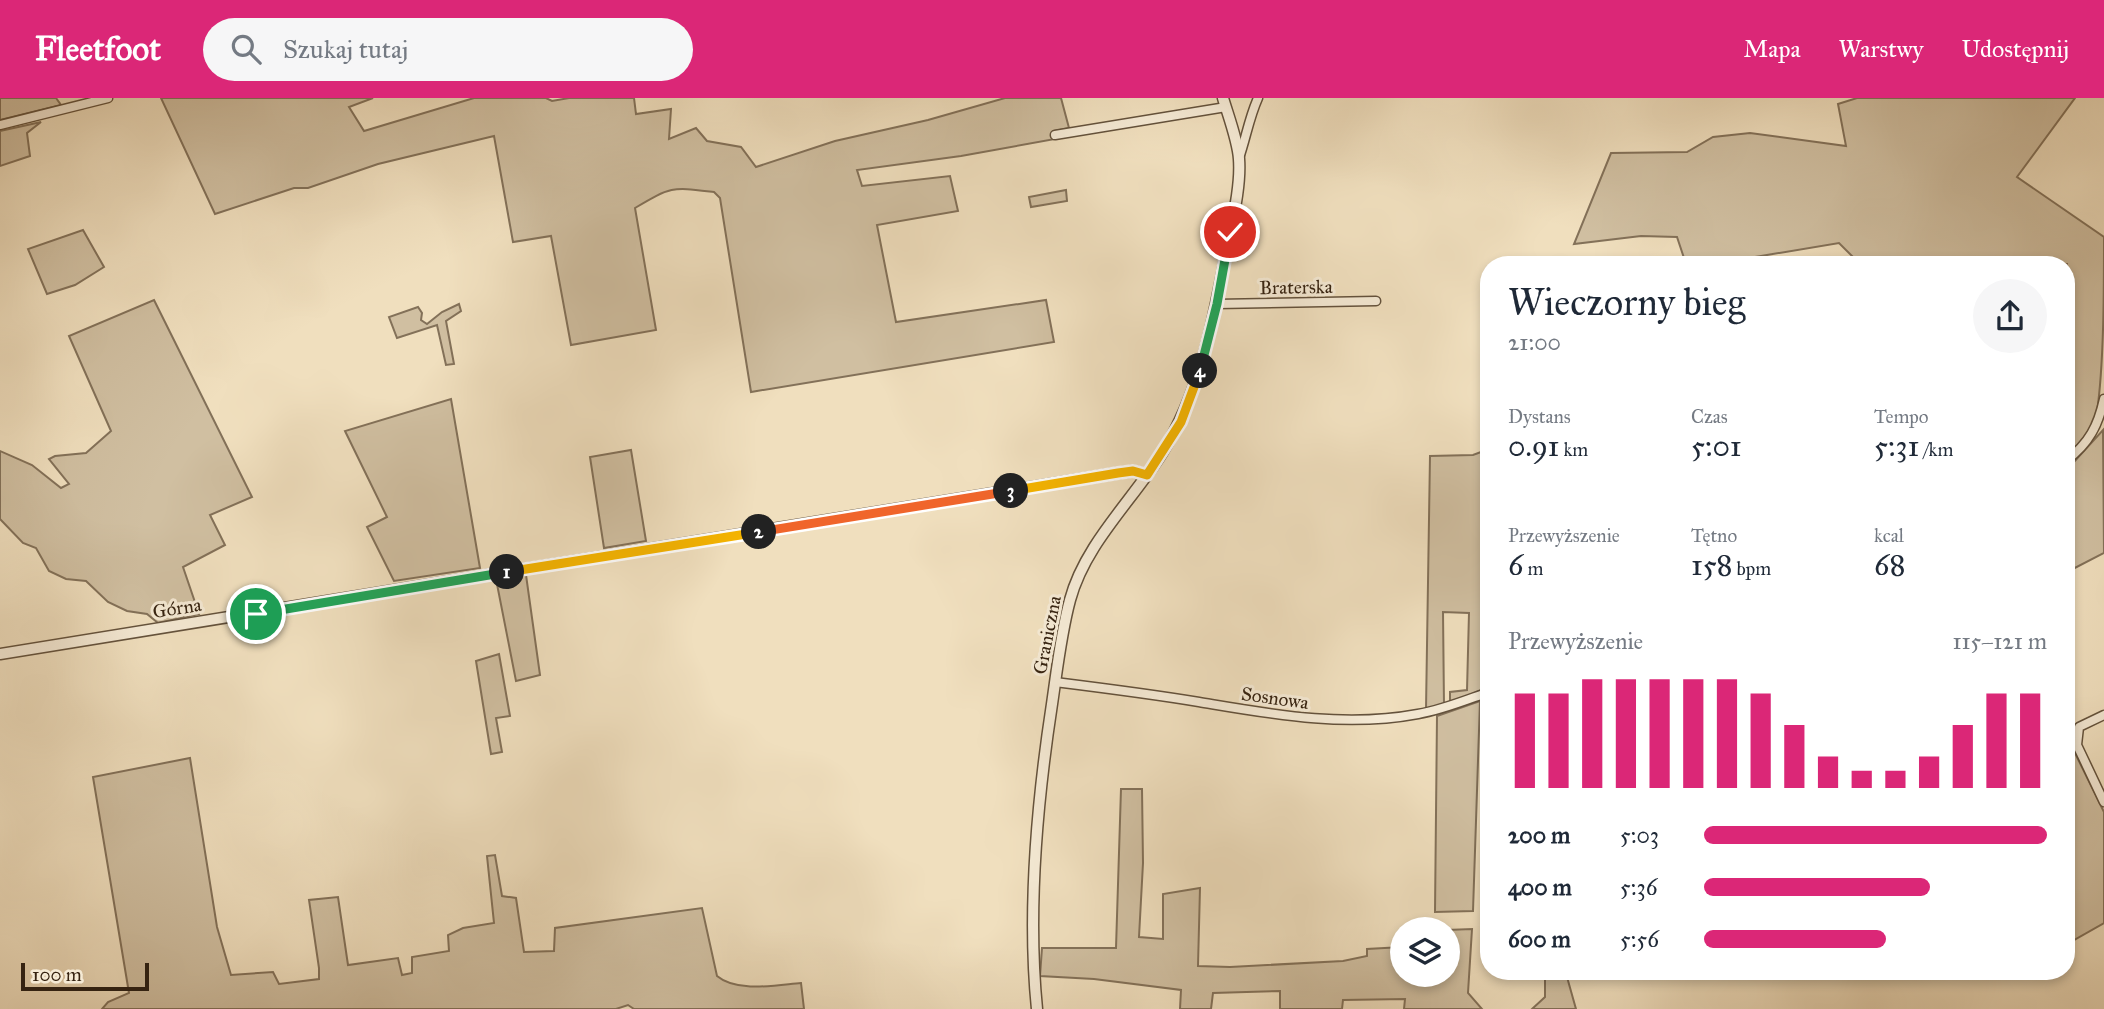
<!DOCTYPE html>
<html lang="pl">
<meta charset="utf-8">
<style>
:root{--surface:#fff;--page:#f6f6f7;--text:#1f2937;--muted:#747a83;--accent:#db2777}
body{margin:0;font-family:"IM FELL Great Primer",serif;background:var(--page);color:var(--text);height:100vh;display:flex;flex-direction:column;font-size:26px;white-space:nowrap}
*{box-sizing:border-box;margin:0}
p{font-size:23px;color:var(--muted)}
.icon{flex:none;width:38px;height:38px;fill:none;stroke:currentColor;stroke-width:2;stroke-linecap:round;stroke-linejoin:round}
.map{position:relative;flex:1;overflow:hidden}
.details{position:absolute;left:1480px;top:158px;width:595px;height:724px;display:flex;flex-direction:column;background:var(--surface);border-radius:28px;box-shadow:0 4px 10px #0003}
.details>*{flex:none}
.tools{position:absolute;left:1390px;top:819px;display:grid;gap:14px}
.tools a{display:grid;place-items:center;width:70px;height:70px;border-radius:50%;background:var(--surface);box-shadow:0 4px 10px #0003;font-size:35px}
.scale{position:absolute;left:21px;bottom:18px;width:128px;box-sizing:border-box;padding-left:7px;border:4px solid #362311;border-top:0;font-size:19px;line-height:24px;white-space:nowrap;color:#362311;-webkit-text-stroke:5px #f5ead5;paint-order:stroke}
.pin{position:absolute;display:grid;place-items:center;width:60px;height:60px;color:#fff;margin:-30px;border:4px solid #fff;border-radius:50%;box-shadow:0 2px 7px #0007}
.km{position:absolute;width:35px;height:35px;margin:-18px;border-radius:50%;background:#222;color:#fff;font-size:19px;line-height:35px;text-align:center}
.round{display:grid;place-items:center;flex:none;width:74px;height:74px;border-radius:37px;background:var(--page)}
.headline{display:flex;align-items:center;justify-content:space-between;height:119px;padding:0 28px}
h1{font-size:38px;font-weight:600;line-height:52px}
.stats{display:grid;grid-template-columns:repeat(3,1fr);gap:10px;height:119px;padding:7px 28px}
.stats div{display:grid;align-content:center}
.stats b{font-size:30px;font-weight:600}
.stats small{font-size:19px;font-weight:400}
.stats p{font-size:19px}
.chart{height:196px;padding:14px 28px}
.chart p{display:flex;justify-content:space-between}
.chart svg{width:100%;height:126px;margin-top:7px;stroke:var(--accent);stroke-width:6}
ul{padding:0 28px;list-style:none;font-size:23px}
li{display:grid;grid-template-columns:112px 84px 1fr;align-items:center;height:52px}
li i{height:18px;border-radius:9px;background:var(--accent)}
header{display:flex;align-items:center;gap:42px;box-sizing:border-box;height:98px;padding:0 35px;background:var(--accent);color:#fff}
header strong{font-size:33px}
nav{display:flex;gap:38px;margin-inline-start:auto;font-size:24px}
.search{width:490px;height:63px;background:var(--page);display:flex;align-items:center;gap:18px;box-sizing:border-box;padding:0 24px;border-radius:38px;color:var(--muted);font-size:26px}
.map>svg:first-child{display:block}
.green{fill:#d0bfa1;stroke:#837159;stroke-width:2}
.lines{fill:none;stroke-linecap:round;stroke-linejoin:round}
.minor-casing{stroke:#64523c;stroke-width:11}
.tertiary-casing{stroke:#64523c;stroke-width:13}
.minor{stroke:#f5ead5;stroke-width:8}
.tertiary{stroke:#f5ead5;stroke-width:10}
.split-1-casing{stroke:#fff;stroke-width:14}
.split-2-casing{stroke:#fff;stroke-width:14}
.split-3-casing{stroke:#fff;stroke-width:14}
.split-4-casing{stroke:#fff;stroke-width:14}
.split-5-casing{stroke:#fff;stroke-width:14}
.split-1{stroke:#22a559;stroke-width:9}
.split-2{stroke:#f5b400;stroke-width:9}
.split-3{stroke:#f0652b;stroke-width:9}
.split-4{stroke:#f5b400;stroke-width:9}
.split-5{stroke:#22a559;stroke-width:9}
.labels{text-anchor:middle;dominant-baseline:central;stroke-width:6;stroke-linejoin:round;paint-order:stroke}
.street-label{font-size:19px;fill:#362311;stroke:#f5ead5}
</style>
<header>
<strong>Fleetfoot</strong>
<div class="search"><svg class="icon" aria-label="search" viewBox="0 0 24 24"><circle cx="10" cy="10" r="6"/><path d="M15 15l6 6"/></svg>Szukaj tutaj</div>
<nav><a>Mapa</a><a>Warstwy</a><a>Udostępnij</a></nav>
</header>
<div class="map">
<svg width="2104" height="911" viewBox="0 0 2104 911">
<rect width="100%" height="100%" fill="#f0dfbe"/>
<filter id="stains"><feTurbulence type="fractalNoise" baseFrequency=".00286" numOctaves="4"/><feColorMatrix values="0 0 0 0 .2 0 0 0 0 .09 0 0 0 0 .02 0 0 0 .5 -.17"/></filter>
<radialGradient id="worn" r=".72"><stop offset=".6" stop-color="#630" stop-opacity="0"/><stop offset="1" stop-color="#630" stop-opacity=".3"/></radialGradient>
<!-- green -->
<g class="green">
<path d="M0,0h56l5,7 -61,15z"/>
<path d="M161,0h212l-24,9 15,24 110,-33h72l6,3 17,-3h65l2,16 35,-5 -2,30 27,-11 11,13 34,6 15,20 79,-26 93,-21 77,-22h56l8,30 -15,3 1,8 -94,17 -104,14 5,16 88,-10 8,35 -81,14 19,97 150,-22 8,42 -303,50 -31,-194 -6,-6c-42,-5 -42,-6 -79,16l21,122 -85,15 -20,-109 -38,6 -19,-106 -116,28 -70,24h-14l-79,26z"/>
<path d="M1857,0h218l-58,79 87,60c0,52 0,126 -7,175 -4,15 -18,35 -30,44v-192h-207l-21,-21 -96,16 -18,5h-39l-9,-27 -36,-1 -67,8 37,-91 76,-1 26,-15 37,-4 96,13 -8,-42z"/>
<path d="M41,24l-14,11 3,23 -30,10v-35z"/>
<path d="M1066,92l1,11 -36,6 -2,-10z"/>
<path d="M83,132l21,37 -29,18 -28,9 -19,-45z"/>
<path d="M154,202l98,197 -42,18 15,30 -42,22 16,47 -41,9 -11,-9 -20,-3 -19,-9 -22,-21 -20,-2 -17,-8 -13,-23 -13,-5 -23,-24v-68l32,14 29,23 8,-4 -20,-25 6,-3 31,-3 25,-22 -42,-95z"/>
<path d="M459,206l2,7 -15,10 8,43 -8,1 -9,-40 -40,13 -8,-21 29,-10 4,6 -1,7 6,4 15,-12z"/>
<path d="M451,301l29,169 -86,13 -27,-54 20,-10 -42,-86z"/>
<path d="M2103,332l1,123 -37,19v-95l5,-13z"/>
<path d="M1489,351v238l-39,16v-11l17,-2 2,-77 -26,-1 1,93 -18,4 4,-253 43,-1z"/>
<path d="M631,352l15,91 -42,7 -14,-91z"/>
<path d="M526,477l14,100 -24,6 -20,-102z"/>
<path d="M499,556l11,62 -14,2 6,34 -11,2 -15,-93z"/>
<path d="M1480,603l-7,210 -38,1 2,-196z"/>
<path d="M2067,621l5,13 1,17 31,63v111l-37,21z"/>
<path d="M190,660l27,169 14,48 42,-3 6,12 40,-5v-11l-10,-68 29,-3 10,68 50,-7 4,17 10,-2v-16l37,-6 -1,-16 15,-7 31,-5 -7,-67 8,-1 7,41 14,2 8,54 30,-1 1,-23 147,-20 15,68c20,17 60,9 84,7l3,26h-170l-6,-4 -12,4h-514l6,-7 21,-9 -36,-216z"/>
<path d="M1121,691h21l1,74 -4,74 24,2v-45l37,-6 -2,78 32,1 113,-6 24,-5v-7l35,-2v28h45v-45l25,-1 -4,64 14,16h-78l1,-10 -62,1 -1,9h-62v-18l-67,2 -2,16h-31l1,-19 -87,-11 -54,-3 2,-28h74z"/>
<path d="M1545,873h33l-11,6 9,32h-44l13,-12z"/>
</g>
<g class="lines">
<defs>
<g id="minor">
<path d="M0,27l108,-27"/>
<path d="M1055,37l171,-28"/>
<path d="M1239,60c7,-20 10,-40 19,-60"/>
<path d="M1217,206l159,-3"/>
<path d="M2067,362c22,-17 31,-34 37,-61"/>
<path d="M1055,584c48,6 96,12 144,20 72,12 145,26 219,12 24,-4 48,-14 71,-22"/>
<path d="M2104,617l-25,12 -2,18 27,57"/>
</g>
<g id="tertiary">
<path d="M0,556l1118,-181 15,-2 14,4"/>
<path d="M1037,911c-10,-99 0,-207 15,-305 5,-34 9,-71 18,-104 15,-56 62,-99 92,-147 40,-64 52,-137 66,-210 5,-25 13,-58 11,-84 -1,-18 -11,-44 -16,-61"/>
</g>
</defs>
<!-- minor casing -->
<use href="#minor" class="minor-casing"/>
<!-- tertiary casing -->
<use href="#tertiary" class="tertiary-casing"/>
<!-- minor -->
<use href="#minor" class="minor"/>
<!-- tertiary -->
<use href="#tertiary" class="tertiary"/>
</g>
<g class="lines">
<defs>
<path id="split-1" d="M256,516l251,-42"/>
<path id="split-2" d="M507,474l252,-40"/>
<path id="split-3" d="M759,434l252,-41"/>
<path id="split-4" d="M1011,393l107,-18 15,-2 14,4 34,-53 19,-51"/>
<path id="split-5" d="M1200,273l17,-67 13,-72"/>
</defs>
<!-- split-1 casing -->
<use href="#split-1" class="split-1-casing"/>
<!-- split-2 casing -->
<use href="#split-2" class="split-2-casing"/>
<!-- split-3 casing -->
<use href="#split-3" class="split-3-casing"/>
<!-- split-4 casing -->
<use href="#split-4" class="split-4-casing"/>
<!-- split-5 casing -->
<use href="#split-5" class="split-5-casing"/>
<!-- split-1 -->
<use href="#split-1" class="split-1"/>
<!-- split-2 -->
<use href="#split-2" class="split-2"/>
<!-- split-3 -->
<use href="#split-3" class="split-3"/>
<!-- split-4 -->
<use href="#split-4" class="split-4"/>
<!-- split-5 -->
<use href="#split-5" class="split-5"/>
</g>
<g class="labels">
<!-- street labels -->
<g class="street-label">
<text transform="translate(1296 189) rotate(-1)">Braterska</text>
<text transform="translate(177 510) rotate(-9)">Górna</text>
<text transform="translate(1047 537) rotate(-79)">Graniczna</text>
<text transform="translate(1275 600) rotate(8)">Sosnowa</text>
</g>
</g>
<rect width="100%" height="100%" filter="url(#stains)"/>
<rect width="100%" height="100%" fill="url(#worn)"/>
</svg>
<div class="tools">
<a><svg class="icon" aria-label="layers" viewBox="0 0 24 24"><path d="M12 4l9 5-9 5-9-5zM3 14l9 5 9-5"/></svg></a>
</div>
<div class="scale">100 m</div>
<div class="pin" style="left:256px;top:516px;background:#1e9e55"><svg class="icon" aria-label="arrive" viewBox="0 0 24 24"><path d="M6 21V4h12l-3 4 3 4H6"/></svg></div>
<div class="pin" style="left:1230px;top:134px;background:#d93025"><svg class="icon" aria-label="check" viewBox="0 0 24 24"><path d="M5 12l5 5 9-10"/></svg></div>
<b class="km" style="left:507px;top:474px">1</b>
<b class="km" style="left:759px;top:434px">2</b>
<b class="km" style="left:1011px;top:393px">3</b>
<b class="km" style="left:1200px;top:273px">4</b>
<section class="details">
<div class="headline"><div><h1>Wieczorny bieg</h1><p>21:00</p></div><a class="round"><svg class="icon" aria-label="share" viewBox="0 0 24 24"><path d="M12 15V3M7 8l5-5 5 5M5 13v7h14v-7"/></svg></a></div>
<div class="stats">
<div><p>Dystans</p><b>0.91<small> km</small></b></div>
<div><p>Czas</p><b>5:01</b></div>
<div><p>Tempo</p><b>5:31<small> /km</small></b></div>
</div>
<div class="stats">
<div><p>Przewyższenie</p><b>6<small> m</small></b></div>
<div><p>Tętno</p><b>158<small> bpm</small></b></div>
<div><p>kcal</p><b>68</b></div>
</div>
<div class="chart"><p><span>Przewyższenie</span>115–121 m</p>
<svg viewBox="0 0 160 44" preserveAspectRatio="none"><path d="M5 44V11M15 44V11M25 44V6M35 44V6M45 44V6M55 44V6M65 44V6M75 44V11M85 44V22M95 44V33M105 44V38M115 44V38M125 44V33M135 44V22M145 44V11M155 44V11"/></svg>
</div>
<ul>
<li><b>200 m</b>5:03<i style="width:100%"></i></li>
<li><b>400 m</b>5:36<i style="width:66%"></i></li>
<li><b>600 m</b>5:56<i style="width:53%"></i></li>
</ul>
</section>
</div>
